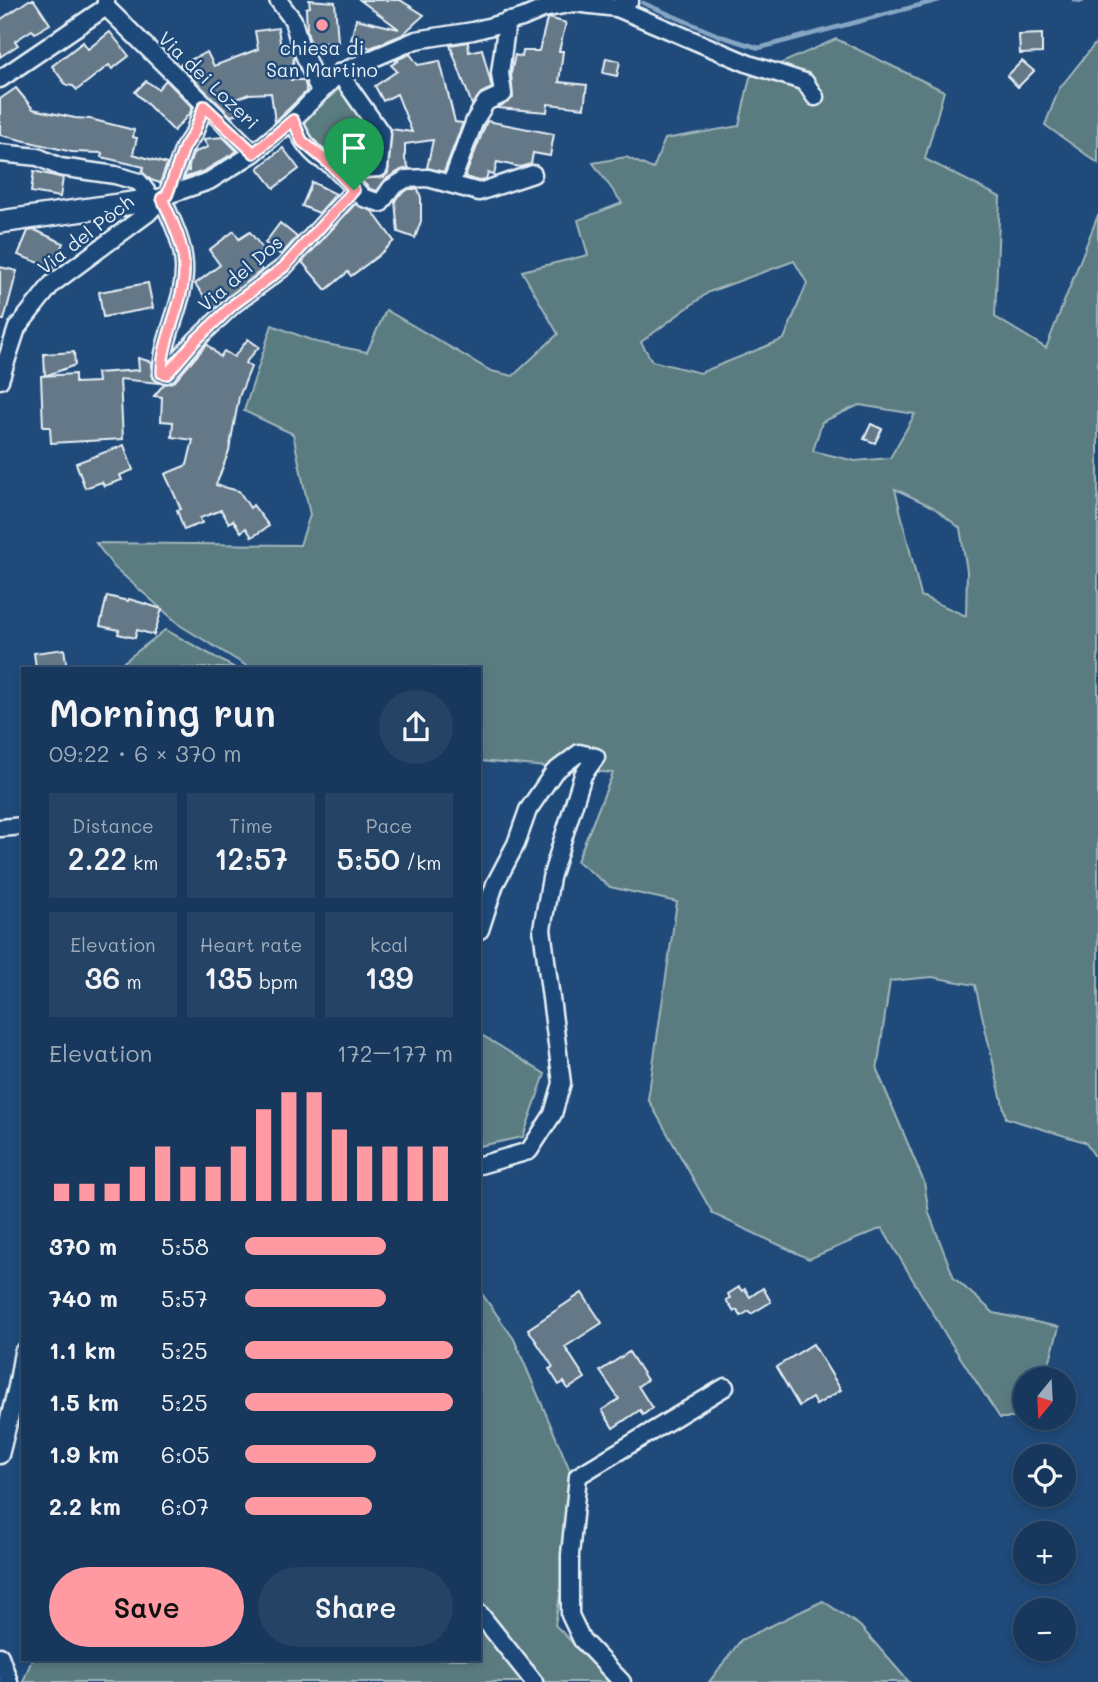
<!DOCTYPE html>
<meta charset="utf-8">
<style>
:root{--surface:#17385c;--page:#244365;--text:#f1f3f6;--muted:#9eacbb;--line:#365272;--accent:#ff9aa2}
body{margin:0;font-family:Mali,sans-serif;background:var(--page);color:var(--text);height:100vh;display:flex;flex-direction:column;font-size:26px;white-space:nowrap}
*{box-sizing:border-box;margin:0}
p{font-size:23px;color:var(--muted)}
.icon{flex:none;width:38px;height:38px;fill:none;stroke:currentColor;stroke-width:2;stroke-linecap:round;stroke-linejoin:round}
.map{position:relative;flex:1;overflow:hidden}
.details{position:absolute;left:21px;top:667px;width:460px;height:994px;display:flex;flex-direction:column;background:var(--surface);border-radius:0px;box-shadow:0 4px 10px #0003,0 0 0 2px var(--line)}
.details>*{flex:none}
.needle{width:46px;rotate:198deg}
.tools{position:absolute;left:1013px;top:1367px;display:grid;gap:14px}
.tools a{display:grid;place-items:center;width:63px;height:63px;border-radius:50%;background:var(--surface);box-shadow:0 4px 10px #0003,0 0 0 2px var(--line);font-size:35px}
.pin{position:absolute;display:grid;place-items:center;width:60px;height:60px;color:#fff;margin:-72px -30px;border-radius:50% 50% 50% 0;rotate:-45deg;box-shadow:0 0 7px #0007}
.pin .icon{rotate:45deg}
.round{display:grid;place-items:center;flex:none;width:74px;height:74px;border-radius:37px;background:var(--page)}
.overview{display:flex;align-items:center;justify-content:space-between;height:119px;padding:0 28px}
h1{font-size:38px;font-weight:600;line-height:52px}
.figures{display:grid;grid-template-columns:repeat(3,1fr);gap:10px;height:119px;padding:7px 28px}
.figures div{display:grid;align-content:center;border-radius:0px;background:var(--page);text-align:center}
.figures b{font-size:30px;font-weight:600}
.figures small{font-size:19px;font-weight:400}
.figures p{font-size:19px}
.chart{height:196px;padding:14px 28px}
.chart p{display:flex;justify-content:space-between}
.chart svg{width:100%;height:126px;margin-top:7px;stroke:var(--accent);stroke-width:6}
.cta{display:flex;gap:14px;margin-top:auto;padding:14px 28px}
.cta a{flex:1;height:80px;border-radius:42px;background:var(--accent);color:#111;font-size:28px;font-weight:600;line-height:80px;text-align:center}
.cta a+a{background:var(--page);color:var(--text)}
ul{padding:0 28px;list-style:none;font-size:23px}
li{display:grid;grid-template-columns:112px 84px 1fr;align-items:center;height:52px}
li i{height:18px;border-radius:9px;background:var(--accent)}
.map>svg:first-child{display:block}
.green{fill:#5a7c81;stroke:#a1b6bc;stroke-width:2;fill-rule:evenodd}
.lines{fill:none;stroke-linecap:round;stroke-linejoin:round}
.stream{stroke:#87a6c4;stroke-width:4.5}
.building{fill:#657887;stroke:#e8f1f8;stroke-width:2}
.minor-casing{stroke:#e8f1f8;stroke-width:21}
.tertiary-casing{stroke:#e8f1f8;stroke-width:26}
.minor{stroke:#1f4a7a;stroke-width:16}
.tertiary{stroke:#1f4a7a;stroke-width:21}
.route-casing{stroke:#fff;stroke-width:14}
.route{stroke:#ff9aa2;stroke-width:9}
.poi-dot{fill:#ff9aa2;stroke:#1f4a7a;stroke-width:2.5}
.labels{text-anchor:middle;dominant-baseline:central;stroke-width:5;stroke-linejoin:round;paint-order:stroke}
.poi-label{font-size:19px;fill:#e8f1f8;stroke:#1f4a7a}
.street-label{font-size:19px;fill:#e8f1f8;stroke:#1f4a7a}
</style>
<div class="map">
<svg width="1098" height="1682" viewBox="0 0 1098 1682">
<rect width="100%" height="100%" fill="#1f4a7a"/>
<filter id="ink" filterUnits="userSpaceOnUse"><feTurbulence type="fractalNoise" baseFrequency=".0143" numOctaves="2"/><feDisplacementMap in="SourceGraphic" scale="14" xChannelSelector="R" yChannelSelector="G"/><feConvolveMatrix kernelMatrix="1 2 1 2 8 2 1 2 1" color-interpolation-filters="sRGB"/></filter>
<g filter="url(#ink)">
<!-- green -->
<g class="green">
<path d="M836,39l108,52 -19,68 75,38 -5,120 51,31 52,-133v946l-13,-19 -79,-24 -31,-133 -43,-8 -42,4 -13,89 47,112 5,31 25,65 40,35 65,14 -14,52h-19v39h8h-34l-53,-81 -65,-109 -73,31 -96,-45 -65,-115 29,-197 -67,-15 -33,-26 36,-88 -133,-12v-93h-230l-69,-42 -67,-59 -18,-24 204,2 10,-30 -17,-81 -49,-23 28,-86 44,17 51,10 19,-42 105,61 22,5 45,-42 -36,-63 66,-16 -10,-35 44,-17 -29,-40 33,-6 27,12 12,-30 74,-13 11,-49zM794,261l13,22 -23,56 -84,34 -48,-12 -11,-19 68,-50zM859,405l56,9 -25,44 -35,3 -42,-10 9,-29zM895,489l38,18 27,21 7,43 -1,45 -45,-20z"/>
<path d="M1098,40v123l-53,-38 14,-36z"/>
<path d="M345,83l30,47h-36l-4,34 -38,-36z"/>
<path d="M165,630h1l69,38h-119z"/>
<path d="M480,1034l65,40 -22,63 -43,9z"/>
<path d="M480,1291l34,48 64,150 -23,136 56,57h-588l9,-23h448z"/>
<path d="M823,1601l37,25 49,56h-200l32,-42z"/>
</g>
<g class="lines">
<!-- stream -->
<g class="stream">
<path d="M1074,0l8,1"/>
<path d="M643,3l77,33 39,12 180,-48"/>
</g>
</g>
<!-- building -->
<g class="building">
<path d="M29,0h5l16,24 -15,9 -3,-3 -17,11 3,4 -18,12v-37z"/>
<path d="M309,0l26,2 3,40 -27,2 -4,-12 -1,-24 4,-1z"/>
<path d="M360,0h40l24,15 -22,20 -32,13 -19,-8 5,-21 43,10z"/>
<path d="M549,18l17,5 -7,28h4l-4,31 28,3 -3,23 -36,-4 -1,8 -50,-4 16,-10 -2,-25 4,-18 7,2 1,-6h16l8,-32z"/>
<path d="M278,28l3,20 8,-2 5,11 -3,23h13l2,7v5l-31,30 -4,-29 -22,1 -16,6 4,14 -6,2 -52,-51 28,-13 7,14 44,-17 -3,-18z"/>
<path d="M110,32l19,24 -17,13 -3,-4 -32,25 -4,-4 -7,-1 -14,-19 31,-24 5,7z"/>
<path d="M1042,34v19l-22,1 -1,-19z"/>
<path d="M468,42l1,10 13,-3 10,39 -11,5 -9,12 -22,-60z"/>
<path d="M410,54l8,11 22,-4 15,61 8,1 -19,49 -17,-4 6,-28 -28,4v16l4,8 -8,2 -15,9 -9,12 -7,-2 -7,-7v-3l21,-2 4,-4 3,-44 21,3 -15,-38 -14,7 -8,-15 22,-15 -6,-6 7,-4 -2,-1z"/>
<path d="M606,58l14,3 -3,15 -14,-3z"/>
<path d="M1022,61l12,10 -16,16 -11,-11z"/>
<path d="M166,80l26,27 -2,6 -16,18 -39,-39 11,-11 12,8z"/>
<path d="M16,88l17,21 42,9 15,1 44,11 -1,7 4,1 -4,16 34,10 -7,19 -9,-3 -9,-8 2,-5 -43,-10 1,-4 -30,-1 -72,-17v-36z"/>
<path d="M487,121l67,13 -4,22 -17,-3 -2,11 -11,3 -23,-5 -3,13 -6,-2 -2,6 -7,2 -14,-4z"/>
<path d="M357,135l14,2 -2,21h-16z"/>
<path d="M223,137l14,14 -33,20 -20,7 3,-8 2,1v-5l4,-13 15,-6 -5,-8z"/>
<path d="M283,148l16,21 -25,19 -16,-20z"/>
<path d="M34,171l29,7 -3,19 -29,-5z"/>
<path d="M312,182l24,12 -17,19 -17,-7z"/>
<path d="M409,189h9l3,9v23l-6,17 -17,-6 -3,-31 3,-5z"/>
<path d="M355,204l17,7 22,30 -16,15 -27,20 -3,-4 -22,18 -24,-28z"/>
<path d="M280,223l17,14 -16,18 -16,-12z"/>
<path d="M35,230l28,13 -10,25 -35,-13 10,-24z"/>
<path d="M234,231l5,8 11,-7 13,17 -10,8 9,13 -48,39 -19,-25 25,-19 -11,-15z"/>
<path d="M0,267l17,4 -13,49h-4z"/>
<path d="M148,283l5,25 -50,9 -4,-25z"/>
<path d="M248,339l11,8 -14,16 6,4 -12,30 -10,54 -13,34 23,6 11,17 3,-3 16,21 -17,11 -6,-9 -5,4 -8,-12 -4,3 -8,-13 -21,8 2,5 -18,7 -7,-20 4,-1 -16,-35 22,-9 6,-25 -21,-3 1,-15 -12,-1 1,-24 -8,-1 10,-12 11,-3 32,-37 13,13 4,-6 10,6z"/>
<path d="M74,352l1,13 -30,11 -1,-22z"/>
<path d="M138,358l14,4v15l7,6 -39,-4 3,60 -72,4 -1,-16h-7l-2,-51 34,-2v9l23,-1 -1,-9 42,-3z"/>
<path d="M871,424l11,5 -7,14 -11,-4z"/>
<path d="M124,445l9,25 -13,5 2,5 -18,6 -2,-4 -17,6 -9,-25z"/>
<path d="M107,596l21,5 1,-2 33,10 -8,26 -17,-5 -2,8 -17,-4 1,-4 -19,-4z"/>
<path d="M64,649l3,19h-31l-2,-15z"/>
<path d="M739,1287l3,4 3,-2 5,8 13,-9 8,14 -20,12 -2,-3 -8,5 -4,-6 -3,2 -8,-12 4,-2 -2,-4z"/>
<path d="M582,1293l20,30 -37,24 20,31 -17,11 -4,-7 -5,3 -10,-16 4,-2 -25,-38z"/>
<path d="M813,1344l28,46 -25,15 -4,-7 -13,8 -23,-39z"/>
<path d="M629,1352l18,28 -9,6 14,22 -9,7 -3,-5 -27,18 -11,-18 17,-11 -19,-28z"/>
</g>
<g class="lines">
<defs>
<g id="minor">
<path d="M106,0v7l148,146"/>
<path d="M278,0l15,20 7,25 20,47"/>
<path d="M617,8l132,56 56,18 10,15"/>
<path d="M0,79l106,-72"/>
<path d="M293,120c18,45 40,51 86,48l3,-34 -43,-61"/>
<path d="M0,153l38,4 22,10 55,8 24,7 14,18 56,-19 45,-28 39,-33 46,-47 77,-33 57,-9 49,-13 21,-9 31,-6 43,5 13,-8"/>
<path d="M332,166l32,32 17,5 10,-15 15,-9 22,-1 51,14 54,-18"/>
<path d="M451,184l24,-64 11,-18 17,-8 -3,-21 7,-52"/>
<path d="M167,195l17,-47 10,-15 10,-27"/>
<path d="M0,380l17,-52 35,-44 96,-71 14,-15c9,21 21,44 22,67 2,37 -22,71 -22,108l5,1 28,-33 39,-37 50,-37 70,-77"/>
<path d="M0,828l23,-2"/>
<path d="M480,930l15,-46 21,-40 12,-34 26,-38 25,-19 17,4 -13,18 -21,67 -11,36 -9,51 20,154 -9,31 -24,37 -49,14"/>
<path d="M0,1455l17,-68 6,-35"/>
<path d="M480,1614l54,68"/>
<path d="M0,1656l9,26"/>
<path d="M622,1682l-40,-42 -12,-25v-60l8,-79 147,-89"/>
</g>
<path id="tertiary" d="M0,222l153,-22"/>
</defs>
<!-- minor casing -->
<use href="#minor" class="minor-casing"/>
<!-- tertiary casing -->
<use href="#tertiary" class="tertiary-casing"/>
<!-- minor -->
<use href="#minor" class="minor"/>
<!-- tertiary -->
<use href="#tertiary" class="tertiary"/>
</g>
</g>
<g class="lines" filter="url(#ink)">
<defs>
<path id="route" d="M204,106l50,47 39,-33 9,21 30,25 22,24 -70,77 -50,37 -39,37 -28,33 -5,-1c0,-37 24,-71 22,-108 -1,-23 -13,-46 -22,-67l5,-3 17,-47 10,-16z"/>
</defs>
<!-- route casing -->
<use href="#route" class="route-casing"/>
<!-- route -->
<use href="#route" class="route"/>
</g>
<!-- markers -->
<circle class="poi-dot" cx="322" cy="25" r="7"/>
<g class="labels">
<!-- poi labels -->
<g class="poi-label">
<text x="322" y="47">chiesa di<tspan x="322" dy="22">San Martino</tspan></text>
</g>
<!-- street labels -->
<g class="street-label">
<text transform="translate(209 80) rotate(44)">Via dei Lozeri</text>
<text transform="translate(85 234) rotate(-38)">Via del Pòch</text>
<text transform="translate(240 273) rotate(-41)">Via del Dos</text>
</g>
</g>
</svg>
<div class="tools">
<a><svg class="needle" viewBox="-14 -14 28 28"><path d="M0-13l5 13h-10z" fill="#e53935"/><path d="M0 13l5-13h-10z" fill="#9eacbb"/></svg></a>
<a><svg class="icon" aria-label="locate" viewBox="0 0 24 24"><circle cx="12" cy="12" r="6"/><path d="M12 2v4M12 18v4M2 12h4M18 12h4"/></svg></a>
<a>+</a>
<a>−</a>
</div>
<div class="pin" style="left:354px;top:190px;background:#1e9e55"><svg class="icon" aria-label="arrive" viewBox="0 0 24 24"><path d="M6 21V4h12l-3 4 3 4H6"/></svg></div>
<section class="details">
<div class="overview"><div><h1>Morning run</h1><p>09:22 · 6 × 370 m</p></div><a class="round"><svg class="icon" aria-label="share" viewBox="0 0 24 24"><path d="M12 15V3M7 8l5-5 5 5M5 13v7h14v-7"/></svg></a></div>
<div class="figures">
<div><p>Distance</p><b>2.22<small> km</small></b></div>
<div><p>Time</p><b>12:57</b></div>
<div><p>Pace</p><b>5:50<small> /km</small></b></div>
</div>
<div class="figures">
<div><p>Elevation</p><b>36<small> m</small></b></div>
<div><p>Heart rate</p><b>135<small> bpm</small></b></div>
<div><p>kcal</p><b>139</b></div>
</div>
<div class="chart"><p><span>Elevation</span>172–177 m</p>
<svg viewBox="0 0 160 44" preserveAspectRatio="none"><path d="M5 44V38M15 44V38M25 44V38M35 44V32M45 44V25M55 44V32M65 44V32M75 44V25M85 44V12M95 44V6M105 44V6M115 44V19M125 44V25M135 44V25M145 44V25M155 44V25"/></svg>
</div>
<ul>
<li><b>370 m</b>5:58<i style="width:68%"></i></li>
<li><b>740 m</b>5:57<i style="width:68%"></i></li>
<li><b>1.1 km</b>5:25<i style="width:100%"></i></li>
<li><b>1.5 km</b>5:25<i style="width:100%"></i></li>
<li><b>1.9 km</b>6:05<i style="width:63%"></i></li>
<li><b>2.2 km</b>6:07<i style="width:61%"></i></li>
</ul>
<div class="cta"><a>Save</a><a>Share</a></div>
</section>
</div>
